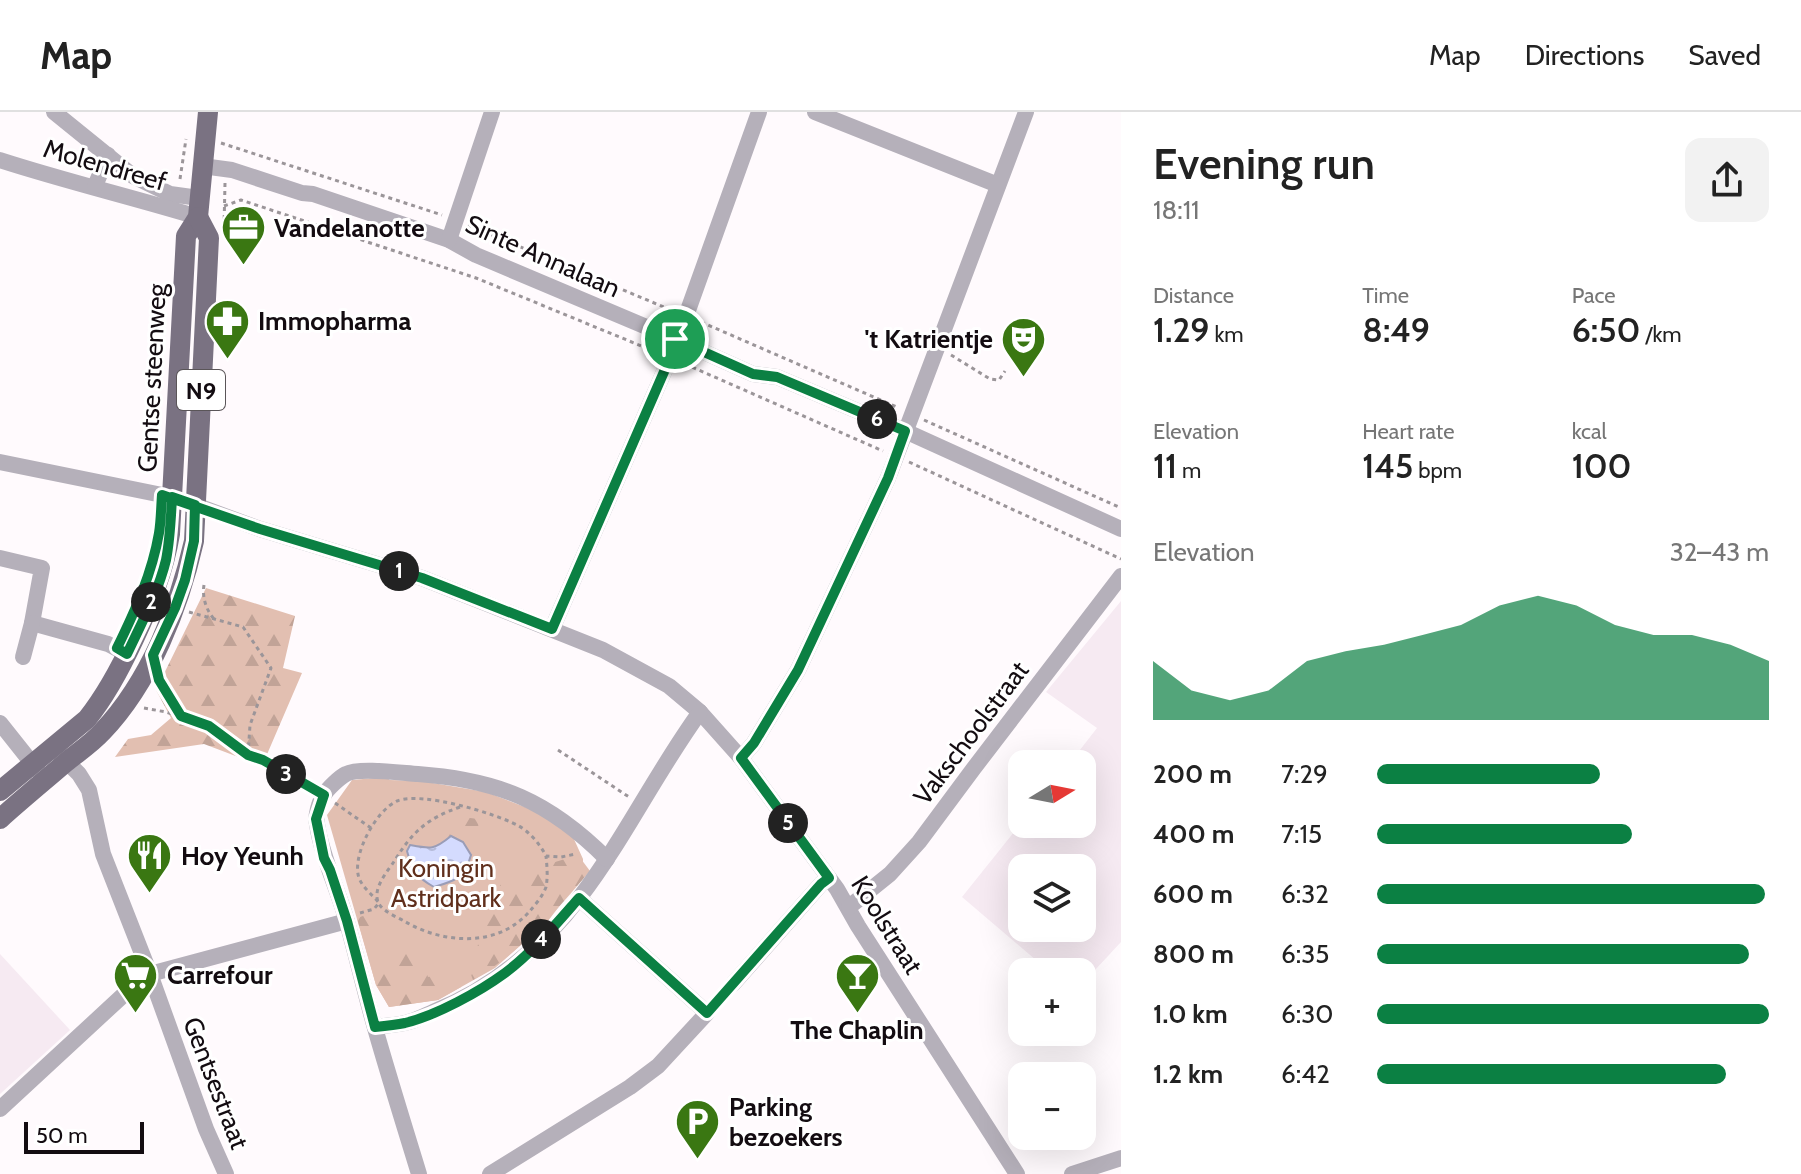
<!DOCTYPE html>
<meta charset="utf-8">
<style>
:root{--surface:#fff;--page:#f2f2f2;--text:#222;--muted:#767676;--line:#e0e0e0;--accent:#0b8043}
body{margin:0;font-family:Cabin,sans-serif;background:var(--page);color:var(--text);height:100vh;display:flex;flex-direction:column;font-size:30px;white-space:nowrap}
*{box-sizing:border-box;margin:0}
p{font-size:26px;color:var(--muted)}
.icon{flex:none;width:44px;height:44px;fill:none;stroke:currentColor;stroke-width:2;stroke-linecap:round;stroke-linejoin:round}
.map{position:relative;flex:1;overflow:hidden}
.details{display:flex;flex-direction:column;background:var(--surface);width:680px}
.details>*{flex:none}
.needle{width:52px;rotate:80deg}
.buttons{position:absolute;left:1008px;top:638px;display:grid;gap:16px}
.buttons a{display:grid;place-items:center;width:88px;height:88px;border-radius:16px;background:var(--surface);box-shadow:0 8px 32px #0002;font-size:40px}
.scale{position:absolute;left:24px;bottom:20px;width:120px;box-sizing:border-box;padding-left:8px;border:4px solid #130c11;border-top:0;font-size:22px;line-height:28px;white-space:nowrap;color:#130c11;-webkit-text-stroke:6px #fff;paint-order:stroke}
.pin{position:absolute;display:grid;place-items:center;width:68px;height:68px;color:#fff;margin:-34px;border:4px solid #fff;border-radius:50%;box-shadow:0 2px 8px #0007}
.km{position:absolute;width:40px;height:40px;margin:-20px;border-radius:50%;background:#222;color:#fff;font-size:22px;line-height:40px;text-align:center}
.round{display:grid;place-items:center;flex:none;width:84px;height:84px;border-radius:16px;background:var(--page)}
.summary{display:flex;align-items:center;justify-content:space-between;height:136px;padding:0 32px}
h1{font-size:44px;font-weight:600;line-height:60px}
.metrics{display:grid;grid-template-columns:repeat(3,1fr);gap:12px;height:136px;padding:8px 32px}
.metrics div{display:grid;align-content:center}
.metrics b{font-size:34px;font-weight:600}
.metrics small{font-size:22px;font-weight:400}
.metrics p{font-size:22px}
.chart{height:224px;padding:16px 32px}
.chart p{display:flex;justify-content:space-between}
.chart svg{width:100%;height:144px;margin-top:8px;fill:var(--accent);opacity:.7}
ul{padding:0 32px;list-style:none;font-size:26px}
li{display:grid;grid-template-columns:128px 96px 1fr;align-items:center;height:60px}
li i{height:20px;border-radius:10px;background:var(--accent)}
header{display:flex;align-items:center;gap:48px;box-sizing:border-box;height:112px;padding:0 40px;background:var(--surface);border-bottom:2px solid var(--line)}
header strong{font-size:38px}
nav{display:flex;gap:44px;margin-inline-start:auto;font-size:28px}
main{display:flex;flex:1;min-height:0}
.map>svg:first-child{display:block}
.built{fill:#f6eaf2;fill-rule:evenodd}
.green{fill:#e2bfb1}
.forest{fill:url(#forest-firs)}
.water{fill:url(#water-ripples);stroke:#9a9db7;stroke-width:2}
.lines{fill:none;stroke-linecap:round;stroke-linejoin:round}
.path{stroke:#9b9599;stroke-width:3;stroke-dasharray:4 4;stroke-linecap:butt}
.minor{stroke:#b5b0ba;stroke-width:16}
.major{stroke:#7a7282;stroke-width:20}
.route-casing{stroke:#fff;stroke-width:16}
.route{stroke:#0b8043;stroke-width:10}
.labels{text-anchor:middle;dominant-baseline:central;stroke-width:6;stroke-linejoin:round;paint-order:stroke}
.shield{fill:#fff;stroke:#5a5558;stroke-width:2}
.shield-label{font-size:24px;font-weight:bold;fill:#130c11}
.street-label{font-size:26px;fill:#130c11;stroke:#fff}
.poi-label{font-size:26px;font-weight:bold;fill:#130c11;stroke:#fff;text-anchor:start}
.park-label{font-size:26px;fill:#602f1c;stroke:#fff}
</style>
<header>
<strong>Map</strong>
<nav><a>Map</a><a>Directions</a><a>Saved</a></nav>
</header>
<main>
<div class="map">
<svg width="1121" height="1062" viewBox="0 0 1121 1062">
<defs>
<pattern id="forest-firs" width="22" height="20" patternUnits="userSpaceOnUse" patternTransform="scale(2)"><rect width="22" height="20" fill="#e2bfb1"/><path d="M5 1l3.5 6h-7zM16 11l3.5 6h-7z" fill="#c1a397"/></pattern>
<pattern id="water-ripples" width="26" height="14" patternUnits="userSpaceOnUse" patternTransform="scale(2)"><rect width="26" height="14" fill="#d4dbfe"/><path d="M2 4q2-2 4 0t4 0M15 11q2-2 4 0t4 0" fill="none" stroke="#b5bbd9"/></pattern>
</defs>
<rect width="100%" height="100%" fill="#fffafd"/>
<!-- built -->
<g class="built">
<path d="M1121,489v341l-39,42v-12h-32l-88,-75 60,-75v2h60v-60h-13l28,-36 -51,-36zM1022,756h60v60h-60z"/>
<path d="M0,842l70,76 -70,64z"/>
</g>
<!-- green -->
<path class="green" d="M386,665l4,3 31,1 65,11 52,20 35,25 10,22v16l-35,46 -53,47 -57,32 -49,7 -13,-22 -49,-170 25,-35z"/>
<!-- forest -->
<g class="forest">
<path d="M206,476l89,28 -12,52 19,5 -40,93 -58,-22 -89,13 13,-18 23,-4 20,-17 -15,-28z"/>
<path d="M455,704l23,3 2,33 -9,3 -8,-13 -21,1 -13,6c2,-21 9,-23 26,-33z"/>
<path d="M578,743l12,16c-34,40 -70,82 -117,109l-3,-8 12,-41 21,-53z"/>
<path d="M369,802l8,37 24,-4 17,4 10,26 27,-6 6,16 -23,13 -49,7 -13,-22 -19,-67z"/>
</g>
<!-- water -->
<path class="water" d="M451,724l12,6 8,13c-6,23 -16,26 -37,32 -18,-10 -22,-17 -27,-36l3,-6c21,4 24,5 41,-9z"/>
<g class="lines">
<!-- path -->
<g class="path">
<path d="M221,31l221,72"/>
<path d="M180,67l6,-40"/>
<path d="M224,94l17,-6 235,78 180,74"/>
<path d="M468,113l203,85"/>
<path d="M224,115l1,-44"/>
<path d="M701,210l198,86"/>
<path d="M951,243l39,24 9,1 6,-9"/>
<path d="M685,252l198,87"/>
<path d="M924,308l197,88"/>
<path d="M909,350l212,97"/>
<path d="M204,473c-2,12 2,25 10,34"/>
<path d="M189,500l54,15 28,41 -21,57 -2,30"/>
<path d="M161,570l20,34"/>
<path d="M144,596l22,4 43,14 39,29 15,5 49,29"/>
<path d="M558,638l71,47"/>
<path d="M335,691l36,25"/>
<path d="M460,695c-32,11 -47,24 -65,53 -7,11 -24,29 -16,44 5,8 18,13 25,17 39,23 93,27 125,-9 6,-7 14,-16 17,-25 2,-10 1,-21 0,-31"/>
<path d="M360,801l14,-4 5,-6c-7,-9 -19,-17 -21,-29 -4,-23 19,-64 39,-73 24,-10 97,12 120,24 12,6 23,19 29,31l15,1 15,-3"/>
</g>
<!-- minor -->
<g class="minor">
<path d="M54,0l79,64 37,18 29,4"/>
<path d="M815,0l183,73"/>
<path d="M0,48c65,21 132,37 198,57"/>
<path d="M202,54l30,4 70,23 11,1 136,46 27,15 199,84 78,35 24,3 128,54 216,98"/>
<path d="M95,74l13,-31"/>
<path d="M449,128l43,-128"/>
<path d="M0,350l172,35"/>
<path d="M195,393l65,24 162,49 181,72 66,36 31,26 41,46 96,131 21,37 159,248"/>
<path d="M0,446l42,10 -10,55 76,21 19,10"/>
<path d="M552,517l118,-271 5,-19 11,-23 73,-204"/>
<path d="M23,545l9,-34"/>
<path d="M0,611l39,49"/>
<path d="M60,643l19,19 10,16 14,64 47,120 56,155 20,45"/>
<path d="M741,646l13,-15 44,-73 90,-192 138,-366"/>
<path d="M849,795l41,-33 29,-32 55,-74 147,-192"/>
<path d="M733,872l88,-100 8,-6"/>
<path d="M375,915c10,-1 20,-2 30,-4 10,-2 19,-7 28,-11 59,-23 109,-65 147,-115 45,-59 77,-126 120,-185"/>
<path d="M0,997l131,-121 19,-14 197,-53"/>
<path d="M419,1062c-15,-49 -30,-97 -44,-146 -10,-35 -18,-70 -28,-106 -9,-33 -25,-64 -30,-98 -2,-8 2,-22 7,-29 3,-6 16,-18 22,-21 13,-7 56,-1 72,0 81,6 131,27 189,85"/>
<path d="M490,1062l140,-87 28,-21 49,-53 -128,-115"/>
<path d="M1072,1062l49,-16"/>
</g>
<!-- major -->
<g class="major">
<path d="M0,679l87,-72c20,-25 34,-52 47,-80 16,-34 30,-68 36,-105l16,-298 12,-19 10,-105"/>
<path d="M0,707c21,-19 43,-37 65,-56 12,-10 26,-19 37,-31 48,-50 77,-125 92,-191l15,-303 -11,-21"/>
</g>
</g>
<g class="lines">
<defs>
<path id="route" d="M675,227l-5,19 -118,271 -130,-51 -162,-49 -98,-34c-1,13 -1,26 -3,38 -7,41 -24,78 -42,115l10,6c14,-30 31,-61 39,-94 4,-20 5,-42 6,-63l23,8 -1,36 -9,39 -10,28 -22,47 6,25 22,36 28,10 39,29 15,5 61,35 -8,24 8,39 6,12 17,51 28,106c10,-1 20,-2 30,-4 32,-8 74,-31 100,-50 27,-20 52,-50 74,-75l128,115 114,-129 8,-6 -88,-120 13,-15 44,-73 90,-192 17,-47 -128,-54 -24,-3 -78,-35"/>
</defs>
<!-- route casing -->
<use href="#route" class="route-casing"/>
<!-- route -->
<use href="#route" class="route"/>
</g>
<!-- icons -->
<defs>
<symbol id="office-pin" viewBox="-11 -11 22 30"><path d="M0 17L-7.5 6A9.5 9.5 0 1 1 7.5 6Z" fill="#3a7712" stroke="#fff"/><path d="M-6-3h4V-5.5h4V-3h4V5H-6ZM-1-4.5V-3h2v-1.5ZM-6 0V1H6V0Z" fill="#fff"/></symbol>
<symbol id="pharmacy-pin" viewBox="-11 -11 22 30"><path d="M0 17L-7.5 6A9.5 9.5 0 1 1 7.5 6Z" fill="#3a7712" stroke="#fff"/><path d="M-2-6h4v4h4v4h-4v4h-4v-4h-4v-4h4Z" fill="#fff"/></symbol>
<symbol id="theatre-pin" viewBox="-11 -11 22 30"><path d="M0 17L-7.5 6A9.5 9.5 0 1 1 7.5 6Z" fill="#3a7712" stroke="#fff"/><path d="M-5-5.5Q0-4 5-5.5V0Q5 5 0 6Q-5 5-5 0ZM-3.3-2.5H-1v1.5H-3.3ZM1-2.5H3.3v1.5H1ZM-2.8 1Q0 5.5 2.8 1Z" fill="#fff"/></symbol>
<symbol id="restaurant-pin" viewBox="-11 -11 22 30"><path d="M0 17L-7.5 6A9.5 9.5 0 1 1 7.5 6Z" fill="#3a7712" stroke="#fff"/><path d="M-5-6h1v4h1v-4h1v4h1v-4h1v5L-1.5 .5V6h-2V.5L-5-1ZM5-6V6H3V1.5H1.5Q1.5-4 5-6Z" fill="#fff"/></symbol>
<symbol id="supermarket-pin" viewBox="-11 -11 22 30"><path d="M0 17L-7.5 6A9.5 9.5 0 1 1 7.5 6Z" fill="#3a7712" stroke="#fff"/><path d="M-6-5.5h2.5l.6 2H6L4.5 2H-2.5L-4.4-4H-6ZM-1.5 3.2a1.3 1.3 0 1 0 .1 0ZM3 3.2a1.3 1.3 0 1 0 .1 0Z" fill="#fff"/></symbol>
<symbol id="bar-pin" viewBox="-11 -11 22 30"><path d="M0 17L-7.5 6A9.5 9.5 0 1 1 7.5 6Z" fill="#3a7712" stroke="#fff"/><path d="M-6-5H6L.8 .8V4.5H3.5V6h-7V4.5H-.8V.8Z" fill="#fff"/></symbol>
<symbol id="parking-pin" viewBox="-11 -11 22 30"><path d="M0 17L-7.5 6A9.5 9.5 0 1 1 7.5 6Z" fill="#3a7712" stroke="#fff"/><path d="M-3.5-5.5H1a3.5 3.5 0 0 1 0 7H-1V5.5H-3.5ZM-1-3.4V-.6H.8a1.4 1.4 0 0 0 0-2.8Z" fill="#fff"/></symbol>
</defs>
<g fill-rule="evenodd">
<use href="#office-pin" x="218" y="90" width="51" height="69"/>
<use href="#pharmacy-pin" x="202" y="184" width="51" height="69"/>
<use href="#theatre-pin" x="998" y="202" width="51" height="69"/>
<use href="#restaurant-pin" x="124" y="718" width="51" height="69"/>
<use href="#supermarket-pin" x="110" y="838" width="51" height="69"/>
<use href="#bar-pin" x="832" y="838" width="51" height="69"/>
<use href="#parking-pin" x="672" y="984" width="51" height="69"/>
</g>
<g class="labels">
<!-- shield labels -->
<rect class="shield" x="177" y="258" width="48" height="40" rx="6"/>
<g class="shield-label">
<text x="201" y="278">N9</text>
</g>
<!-- street labels -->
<g class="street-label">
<text transform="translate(105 53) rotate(16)">Molendreef</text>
<text transform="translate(543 144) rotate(24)">Sinte Annalaan</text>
<text transform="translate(152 266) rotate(-87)">Gentse steenweg</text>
<text transform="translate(971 621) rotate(-53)">Vakschoolstraat</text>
<text transform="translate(887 813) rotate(58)">Koolstraat</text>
<text transform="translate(216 971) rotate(69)">Gentsestraat</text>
</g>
<!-- poi labels -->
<g class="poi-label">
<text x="274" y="116">Vandelanotte</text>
<text x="258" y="209">Immopharma</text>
<text x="993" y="227" text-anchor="end">'t Katrientje</text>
<text x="181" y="744">Hoy Yeunh</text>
<text x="167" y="863">Carrefour</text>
<text x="857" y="918" text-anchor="middle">The Chaplin</text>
<text x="729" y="995">Parking<tspan x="729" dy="30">bezoekers</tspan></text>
</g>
<!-- park labels -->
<g class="park-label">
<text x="446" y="756">Koningin<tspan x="446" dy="30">Astridpark</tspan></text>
</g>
</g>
</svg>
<div class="buttons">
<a><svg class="needle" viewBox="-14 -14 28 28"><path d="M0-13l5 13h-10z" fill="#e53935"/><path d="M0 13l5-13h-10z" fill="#767676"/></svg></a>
<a><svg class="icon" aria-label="layers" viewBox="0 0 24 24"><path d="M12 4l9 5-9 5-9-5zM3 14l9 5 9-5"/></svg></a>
<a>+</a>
<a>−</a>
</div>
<div class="scale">50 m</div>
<div class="pin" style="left:675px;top:227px;background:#1e9e55"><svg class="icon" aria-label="arrive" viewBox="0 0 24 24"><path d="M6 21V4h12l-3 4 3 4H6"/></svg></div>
<b class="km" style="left:399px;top:459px">1</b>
<b class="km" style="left:151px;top:490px">2</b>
<b class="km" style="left:286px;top:662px">3</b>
<b class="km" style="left:541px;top:827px">4</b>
<b class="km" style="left:788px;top:711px">5</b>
<b class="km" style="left:877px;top:307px">6</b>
</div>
<section class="details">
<div class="summary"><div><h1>Evening run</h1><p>18:11</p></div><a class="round"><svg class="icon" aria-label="share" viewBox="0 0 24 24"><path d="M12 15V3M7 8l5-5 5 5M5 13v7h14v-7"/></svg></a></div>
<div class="metrics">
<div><p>Distance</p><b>1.29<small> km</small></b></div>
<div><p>Time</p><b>8:49</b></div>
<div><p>Pace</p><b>6:50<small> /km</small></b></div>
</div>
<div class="metrics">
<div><p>Elevation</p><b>11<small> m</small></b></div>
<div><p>Heart rate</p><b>145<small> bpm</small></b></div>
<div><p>kcal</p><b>100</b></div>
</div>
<div class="chart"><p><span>Elevation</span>32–43 m</p>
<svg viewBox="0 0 160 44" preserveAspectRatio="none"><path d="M0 44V26L10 35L20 38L30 35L40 26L50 23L60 21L70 18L80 15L90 9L100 6L110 9L120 15L130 18L140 18L150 21L160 26V44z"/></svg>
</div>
<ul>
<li><b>200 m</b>7:29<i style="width:57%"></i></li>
<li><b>400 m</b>7:15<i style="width:65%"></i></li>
<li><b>600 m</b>6:32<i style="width:99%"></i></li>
<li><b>800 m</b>6:35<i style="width:95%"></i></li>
<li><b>1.0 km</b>6:30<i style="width:100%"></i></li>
<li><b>1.2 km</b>6:42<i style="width:89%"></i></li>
</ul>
</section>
</main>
